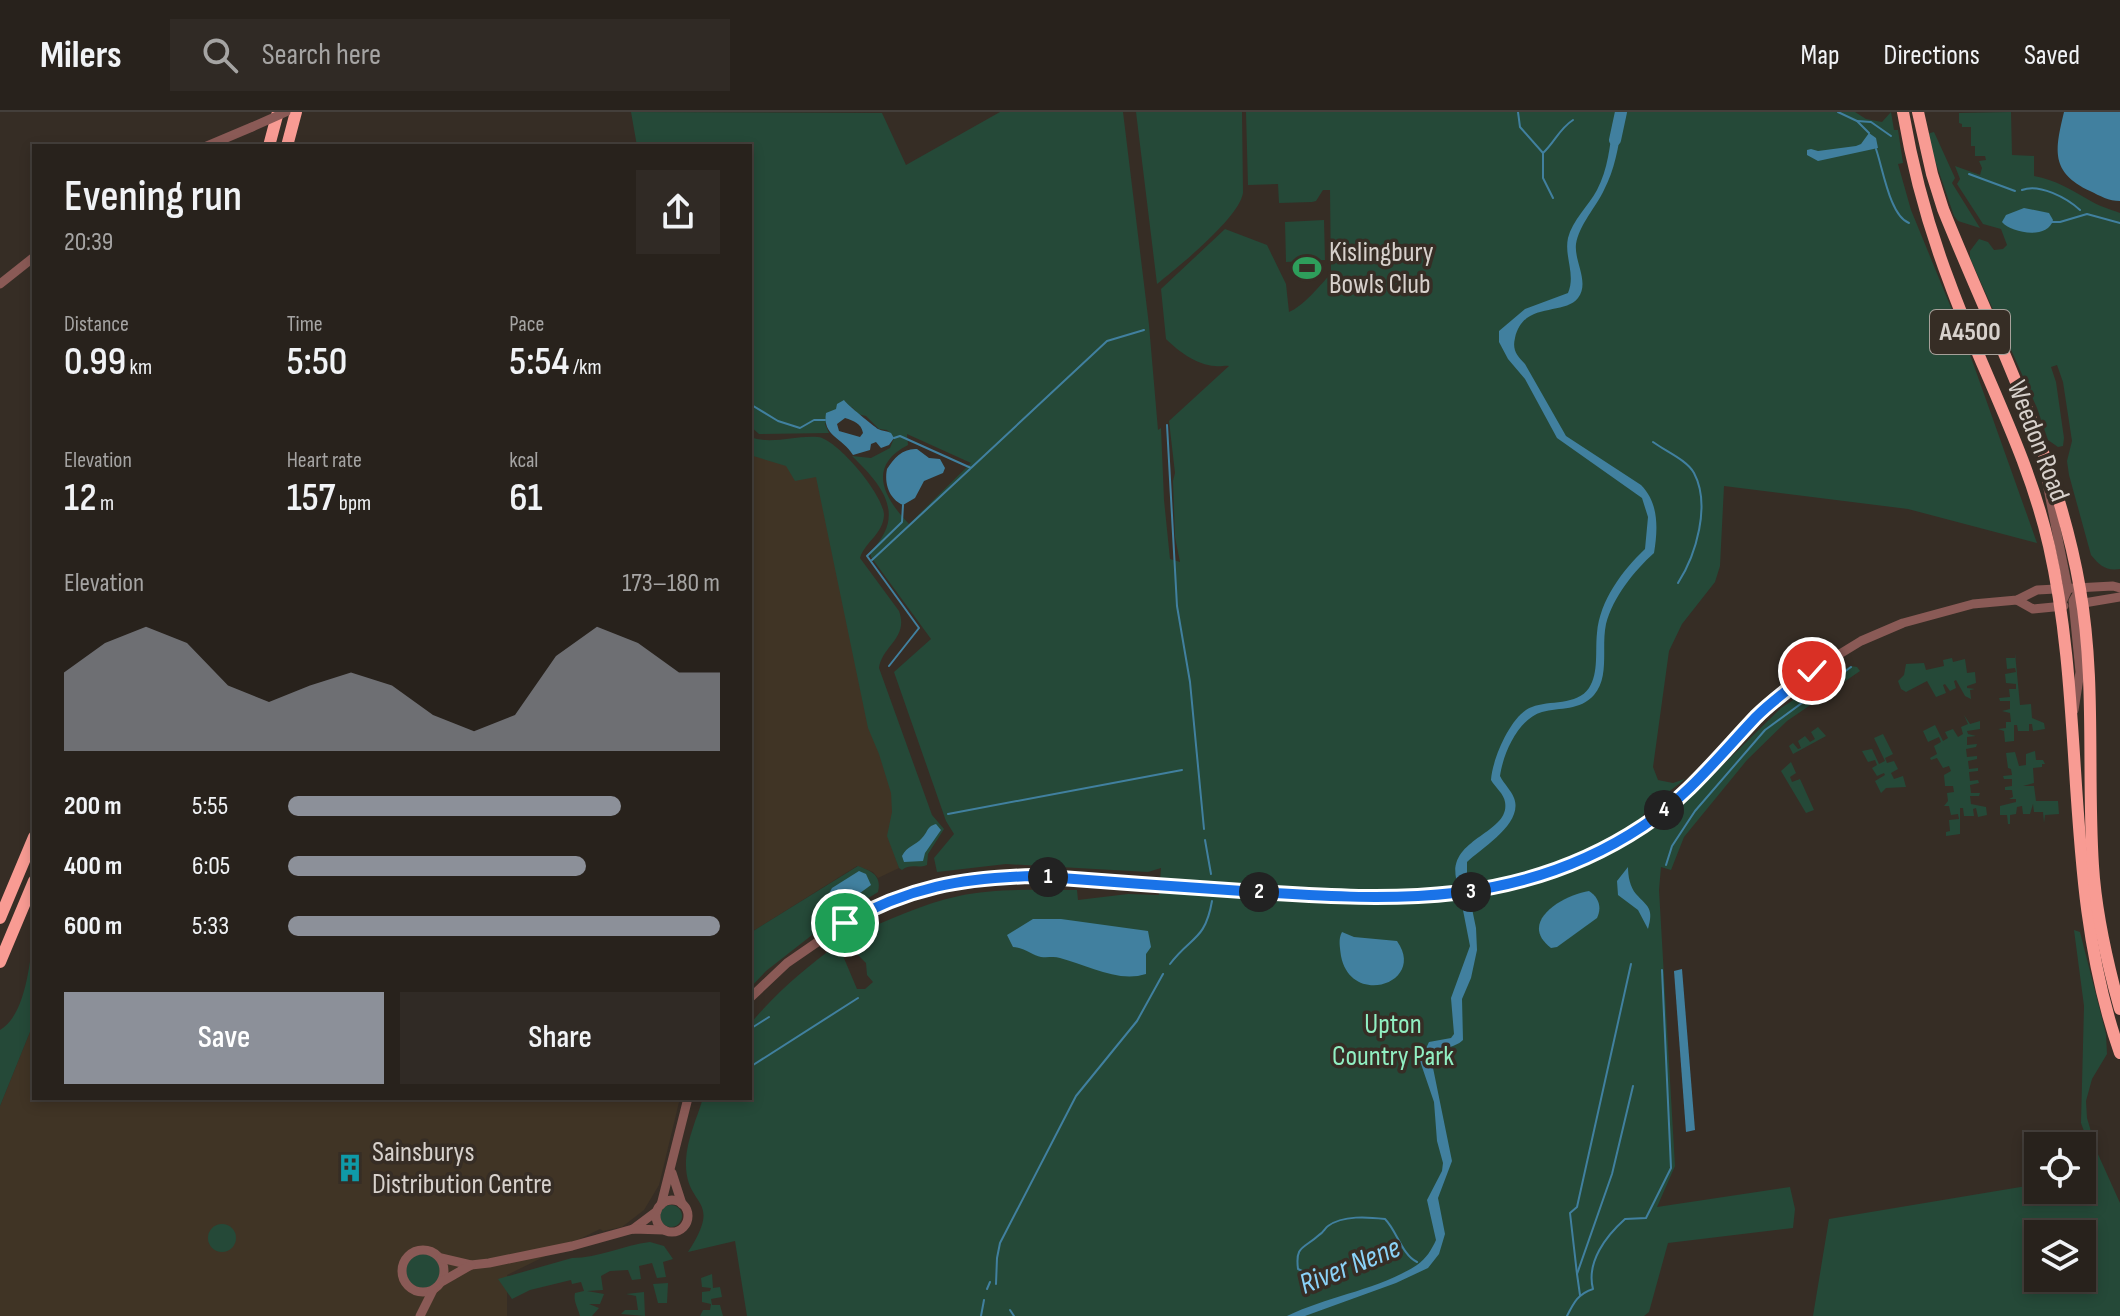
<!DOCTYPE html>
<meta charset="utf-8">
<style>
:root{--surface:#28221c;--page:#302a25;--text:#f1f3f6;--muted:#a5a4a3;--line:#443f3b;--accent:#8c9099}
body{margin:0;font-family:"Sofia Sans Condensed",sans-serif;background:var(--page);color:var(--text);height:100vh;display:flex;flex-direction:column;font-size:30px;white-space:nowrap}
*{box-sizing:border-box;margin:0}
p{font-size:26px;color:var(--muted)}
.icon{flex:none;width:44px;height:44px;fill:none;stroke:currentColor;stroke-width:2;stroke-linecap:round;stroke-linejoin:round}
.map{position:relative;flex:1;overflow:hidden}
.sheet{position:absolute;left:32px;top:32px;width:720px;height:956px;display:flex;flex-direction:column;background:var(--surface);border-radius:0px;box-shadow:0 4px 12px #0003,0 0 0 2px var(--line)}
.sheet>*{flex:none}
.fabs{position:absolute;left:2024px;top:1020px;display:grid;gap:16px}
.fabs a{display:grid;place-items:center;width:72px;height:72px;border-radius:0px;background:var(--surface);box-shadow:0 4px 12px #0003,0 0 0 2px var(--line);font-size:40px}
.pin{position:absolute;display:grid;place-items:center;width:68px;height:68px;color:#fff;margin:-34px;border:4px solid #fff;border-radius:50%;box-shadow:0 2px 8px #0007}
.km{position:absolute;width:40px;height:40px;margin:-20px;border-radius:50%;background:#222;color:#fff;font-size:22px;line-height:40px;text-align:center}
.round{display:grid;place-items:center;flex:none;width:84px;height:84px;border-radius:0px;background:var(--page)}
.headline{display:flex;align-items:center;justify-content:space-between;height:136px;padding:0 32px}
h1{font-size:44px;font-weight:600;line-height:60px}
.metrics{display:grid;grid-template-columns:repeat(3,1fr);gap:12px;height:136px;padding:8px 32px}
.metrics div{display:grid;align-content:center}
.metrics b{font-size:40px;font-weight:600}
.metrics small{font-size:22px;font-weight:400}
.metrics p{font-size:22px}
.chart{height:224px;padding:16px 32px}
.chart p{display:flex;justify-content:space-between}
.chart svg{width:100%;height:144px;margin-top:8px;fill:var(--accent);opacity:.7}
.cta{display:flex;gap:16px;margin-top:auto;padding:16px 32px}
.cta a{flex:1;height:92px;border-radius:0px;background:var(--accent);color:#fff;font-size:32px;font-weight:600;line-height:92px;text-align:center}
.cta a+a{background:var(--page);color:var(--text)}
ul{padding:0 32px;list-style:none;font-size:26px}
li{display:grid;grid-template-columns:128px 96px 1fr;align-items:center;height:60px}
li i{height:20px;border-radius:10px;background:var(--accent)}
header{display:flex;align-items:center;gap:48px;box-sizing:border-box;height:112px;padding:0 40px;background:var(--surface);border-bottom:2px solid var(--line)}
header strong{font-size:38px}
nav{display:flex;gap:44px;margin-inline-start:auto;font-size:28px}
.search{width:560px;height:72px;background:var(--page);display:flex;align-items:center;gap:20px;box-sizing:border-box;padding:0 28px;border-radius:0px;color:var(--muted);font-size:30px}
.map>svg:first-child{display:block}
.industrial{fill:#403425}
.green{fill:#254938;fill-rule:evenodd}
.water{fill:#41809f;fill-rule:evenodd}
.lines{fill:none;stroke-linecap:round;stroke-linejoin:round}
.stream{stroke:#41809f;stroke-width:2}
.river{stroke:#41809f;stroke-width:12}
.minor{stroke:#8a5a56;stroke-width:9}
.highway{stroke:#f89b93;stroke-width:12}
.minor-bridge{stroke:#8a5a56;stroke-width:9}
.route-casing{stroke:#fff;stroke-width:16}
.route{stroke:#1a73e8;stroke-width:10}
.labels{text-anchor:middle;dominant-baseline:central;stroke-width:7;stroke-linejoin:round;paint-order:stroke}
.shield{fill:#362d25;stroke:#a7a09a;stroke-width:2}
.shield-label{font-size:26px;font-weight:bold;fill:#d7d1cc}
.poi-label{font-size:28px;fill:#d7d1cc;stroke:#362d25;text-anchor:start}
.street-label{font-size:28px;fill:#d7d1cc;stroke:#362d25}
.park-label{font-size:28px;fill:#91efc2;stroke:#362d25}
.water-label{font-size:30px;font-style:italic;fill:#8bd2f8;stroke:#362d25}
</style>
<header>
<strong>Milers</strong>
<div class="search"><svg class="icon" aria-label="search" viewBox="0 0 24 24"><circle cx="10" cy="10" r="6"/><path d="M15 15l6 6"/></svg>Search here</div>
<nav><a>Map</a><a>Directions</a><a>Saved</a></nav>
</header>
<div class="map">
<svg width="2120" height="1204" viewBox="0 0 2120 1204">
<rect width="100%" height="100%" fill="#362d25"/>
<!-- industrial -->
<g class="industrial">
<path d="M808,337l38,105 61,245 -13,54 5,15 -21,10 -5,-6 -16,-6 -107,67v-483z"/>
<path d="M34,910v76h646l-21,87 -15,25 -22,17 -19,4 -3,-2 -93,46v41h-507v-210z"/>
</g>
<!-- green -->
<g class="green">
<path d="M631,0l251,1 24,52 94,-53h123l26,213 9,105 3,-2 3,72 6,59 10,3 -5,-25 -2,-56 2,-8 -6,-52 60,-55c-4,-1 -9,1 -14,0 -18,-1 -37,-15 -49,-27l-5,-50 64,-60 42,16 19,39 3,28c13,-5 32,-27 42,-39l-1,-83h-7l-7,11 -4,1 -33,1 -1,-19 -30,1 -2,-73h609l11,7 16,3 9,-10 3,18h4l5,33 -5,1 13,46 57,139 69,194 -129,-34 -184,-23 -4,80 -5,16 -33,42 -13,27 -16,116 5,13 15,3 12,-4c-14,13 -32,20 -42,36l7,15 24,-18 4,5 6,-4 -4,-6 101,-99 57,-37 13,-5 6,1 3,4 -73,50 -40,39 -63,77 -13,33 -10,-3 -2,23 16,276 -18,41 133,-20 5,22 -2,19 -125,15 -19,69 -5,4h-897l-12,-75 -47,11c37,-57 -4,-42 -2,-92 1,-21 11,-42 17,-62h47v-74c26,-31 55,-56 88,-80l19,45h8l8,-7 -6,-7 -1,-12 -10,-10 -2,-18c34,-15 68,-31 105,-39 36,-8 82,-6 118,-6l1,10 50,-6 31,1 2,-27 -13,4 -142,-8 -69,8 -3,-14 20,-24 -8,-13 -52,-149 37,-33 -60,-82 -1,-5c37,-37 13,-66 -18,-96l19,2 19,-10 4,-10 -7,-8 -8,-1 -13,-13 -9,-2 -5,-7 -16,2 -11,15 4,9 -70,1 -9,-8v-280h-113zM907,322l64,29 -62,61c-26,-27 -42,-58 -1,-79z"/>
<path d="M1136,0h106l1,81c-4,25 -65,74 -86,91z"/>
<path d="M2011,0l1,43 22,1v20c22,4 36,13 55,24 9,6 21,9 31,13v356c-14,2 -20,-3 -29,-14l-22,-80 -2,-14 5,-20 -9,-59 -6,-17 -6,2 5,15 8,56 -1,8 -5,1 -10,-7 -11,-32 -67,-150v-7l9,-12 9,3 6,8 9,-1 4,-4 -6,-16 -18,-5 -26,-40 3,-5 -5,-13 25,9 2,-7 -3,-7 7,-1 -1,-4h-10v-10h-4v-19h-9v-3l-3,-1v-10z"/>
<path d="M1934,20l21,46 -3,5 28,45 -22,-7 -4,-5 -28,-82z"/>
<path d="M1324,108l1,40 -39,2 -1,-40z"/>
<path d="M750,325c22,8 45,-2 68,0 19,2 66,58 66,78 -1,19 -19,27 -24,43l39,53c10,27 -17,35 -20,57l53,147 12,14 -16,25 -1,11c-9,4 -16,-2 -25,5l-3,-2 -12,-32 5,-24 -1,-19 -12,-39 -11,-26 -52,-251 -21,4 -9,-15 -36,-11z"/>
<path d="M2015,541l5,52 11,-1 1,14 12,5 1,6 -12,2 -1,-7h-3v7h-11l-1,-6h-3v16l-9,1 -1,-11 -6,-2 8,-1v-6h5l-1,-9 -8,-2 8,-2v-8h-10l-1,-3 11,-1 -1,-8h7v-5l-10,-1 -1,-9 11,-2 -1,-4 -8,1 -1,-11h9z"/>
<path d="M1952,546l1,4 12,-3 2,14 8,-1 1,11 -9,3v2l8,1 -5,1 1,9 -6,-3 -9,-16 -2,1 2,7 -6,3 -5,-7 -2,1 3,8 -10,4 -9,-16 -21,11 -5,-3 -3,-8 6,-6 2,-11 18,-1 2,7 18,-4 -1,-6z"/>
<path d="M1964,603l6,9 10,-3v8l-13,2 1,3 8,2 -9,1v8l10,-1 -1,3 -10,2 1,8 10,-1v3l-9,2 1,8 9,-1v3l-9,1 1,9 8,-1 1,3 -9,2 1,8h9l-1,3h-9l1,8 15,3 1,8 -9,2 -2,-9 -3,1 1,7h-10l-1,-8h-3v26l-14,2v-4l4,-1 -1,-11 10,-1 -1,-5 -7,1 -2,-9h-5l4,-5 -1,-8 7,-1 -1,-6h-8l-1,-11 7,-4 -2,-5 -6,2 -6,-10 -6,2 -1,-2 7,-4 -3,-8 7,-4 -2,-5 -11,5 -5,-11 12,-6 8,16 5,-3 -3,-6 8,-3 5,8 5,-3 -2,-7 7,-3z"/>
<path d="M1818,615l8,9 -33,18 -4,-8 4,-3 5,6 3,-1 -3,-7 7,-5 5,6 5,-3 -4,-7z"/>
<path d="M1883,622l10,20 -8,4 2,5 7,-2 4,8 -7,4 3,6 9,-3 3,11 -20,1 -5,5 -6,-12 10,-6 -1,-2 -7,3 -5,-8 5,-3 -2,-5 -7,2 -6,-11 10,-2 7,15 6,-3 -11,-23z"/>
<path d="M2035,639l1,9h7l2,4h-3v3l-9,1 1,15 -11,3h11l2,15h22l1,13 -14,1 -1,8 -1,-11h-9l-1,-8 -3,10h-7l-1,-8 -5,1 -1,7 -6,1v9h-2l-1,-9h-7v-9l16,-4v-3h-7l4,-2 -1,-7h-7v-3l7,-1v-7h-8l-1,-3 9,-1 -1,-6 -3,-1 -2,-15 9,-1 4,14 7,-1v-11z"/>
<path d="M1791,650l5,11 -6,4 2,5 8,-3 14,31 -8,3 -25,-42z"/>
<path d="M858,754c13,5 24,9 20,26l-57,36 -55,43 -16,17v-55z"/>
<path d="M2074,818l6,2 26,102 1,20 -15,25 -6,22 1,17 10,34 23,51v113h-307l16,-97 209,-35v6h44v-20l10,-5v-12l-11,-30 3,-117zM2082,1122v44h-44v-44z"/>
<path d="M34,819v91l-34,84v-76c27,-16 30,-71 34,-99z"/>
<circle cx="671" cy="1104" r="11"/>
<circle cx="222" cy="1126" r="14"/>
<path d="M650,1130l14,4 9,13 -10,3 3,15 -9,1 -5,-15 -13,3 2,13 -9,1 -4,-10 -18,1 -9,5 2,14 -16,1 17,3 -4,10h-11l10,4 -7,8h-12c-2,-8 -7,-15 -5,-23l9,-2 -3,-9 -9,2 -1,-4 -41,10 -18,9 -14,-20 74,-21c26,0 52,-13 78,-16z"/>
<circle cx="423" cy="1159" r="17"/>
<path d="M712,1162l1,14 7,-1 2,10 -11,2 1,6h8l3,11h-23l3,-6h7l1,-6 -9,-2v-10l8,-1 1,-3 -9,-1 -1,-9z"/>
<path d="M668,1171l-1,20h-9l-5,-19z"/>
<path d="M644,1180l1,24 -24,-2 4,-4h13l-2,-14 -10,-2z"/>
</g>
<!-- water -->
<g class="water">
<path d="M2064,0h56v89c-11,0 -20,-5 -30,-10 -40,-19 -35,-41 -26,-79z"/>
<path d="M1613,11l9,2c-4,23 -7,44 -18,65 -8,17 -25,35 -28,54 -2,18 14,38 2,54 -14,18 -55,3 -63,40 -3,12 2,18 10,26l41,72 75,49c18,18 17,44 13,68 -20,18 -41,44 -48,71 -5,23 4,53 -12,71 -14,16 -34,12 -52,17 -24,7 -39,42 -42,64 4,8 11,14 14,22 10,25 -32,50 -47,64v21l-9,2c-17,-47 53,-50 47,-83 -1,-8 -10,-15 -14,-22 1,-20 20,-66 41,-73 17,-7 45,-1 57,-19 10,-15 6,-38 8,-55 3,-33 25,-62 48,-84l3,-32 -6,-19 -85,-60 -32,-59 -17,-20 -9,-17v-11l26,-22 43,-16c8,-19 -4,-36 0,-55 4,-17 21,-33 29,-48 11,-21 13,-44 16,-67z"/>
<path d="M1869,21l7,5 2,10 -60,13 -11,-6v-5l4,-1 7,2 38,-5 5,-2z"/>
<path d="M2024,96l25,5 4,7c-5,20 -42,13 -51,2l4,-7z"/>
<path d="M844,288c2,4 31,27 34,29 4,2 9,2 13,4l3,5 -5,7 -8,3 -5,-6 -5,2 -1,6 -17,5c-10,-17 -31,-19 -27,-42l10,-4 1,-5zM845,306c9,3 16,5 18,15l-3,4 -21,-6 -2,-7z"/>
<path d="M917,337l12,9 11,1 5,9 -2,5 -19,8 -9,17 -12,7c-14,-6 -19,-22 -16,-36 7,-11 16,-21 30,-20z"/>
<path d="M936,712l5,6 -16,23 -2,8 -19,1 -2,-6c5,-10 13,-10 20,-18 7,-7 4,-11 14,-14z"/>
<path d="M1628,755c0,9 2,20 8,27 12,13 18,14 12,35l-10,-19 -20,-15 -1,-14z"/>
<path d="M859,759l7,3 5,11 -34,25 -8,1 -5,-8 8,-15z"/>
<path d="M1589,779c10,6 13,17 8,27l-40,29 -6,1c-34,-26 12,-53 38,-57z"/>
<path d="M1470,787l6,29 1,22 -6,28 -9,21 1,41c-9,9 -25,7 -32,18l21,103 -14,37 7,36 -6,20 -11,14 -32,15 -91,33h-18c41,-20 91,-26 130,-51 9,-6 15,-16 19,-25l-9,-40 15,-29 1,-8 -6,-22 -3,-39 -14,-41 9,-19 22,-4 3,-4 -3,-36 19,-52 -9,-46z"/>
<path d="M1033,807h28l87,12 3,16 -5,7v20c-28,9 -59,-9 -86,-16 -6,-2 -12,0 -19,-1 -8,-1 -15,-9 -28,-10l-6,-12z"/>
<path d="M1342,820l12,5 43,4c30,42 -46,67 -56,15 -1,-9 -3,-17 1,-24z"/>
<path d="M1682,857l13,161 -9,2 -12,-161z"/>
</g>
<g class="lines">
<!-- stream -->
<g class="stream">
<path d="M1518,0l2,15 23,26v25l10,20"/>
<path d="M1838,0l19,9 12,12"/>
<path d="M1857,9l14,1 20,14"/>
<path d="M1876,37c7,20 14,67 33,74"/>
<path d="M1543,41c12,-11 16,-24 30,-33"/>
<path d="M1969,62l46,17"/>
<path d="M2022,78c17,-7 45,8 58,20"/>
<path d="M2052,110h8l27,-8 33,9"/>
<path d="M750,292l28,17 22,7 14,-8h11"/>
<path d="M1167,313l10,181 13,76 14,147"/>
<path d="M894,326l6,-2 71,32 136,-127 37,-11"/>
<path d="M1653,330c12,9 34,18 41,31 17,32 2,82 -16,110"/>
<path d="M872,448l98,-91"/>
<path d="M889,554l30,-38 -52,-72 35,-34 1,-17"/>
<path d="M948,702l234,-44"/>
<path d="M1205,728l6,34"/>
<path d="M1666,753l6,-19 23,-35 70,-81 86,-63"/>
<path d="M1170,852c21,-28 35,-23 42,-63"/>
<path d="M750,917l19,-12"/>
<path d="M750,955l108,-69"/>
<path d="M1577,1162l-7,-61 7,-6 54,-243"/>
<path d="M1321,1168l-23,-11c-3,-24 6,-20 21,-34 4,-2 6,-7 9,-9 15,-11 40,-9 57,-7 12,12 17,36 32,43"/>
<path d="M996,1172l1,-26 3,-15 76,-147 61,-75 26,-47"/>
<path d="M987,1177l3,-7"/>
<path d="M1580,1183l-3,-21 35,-100 21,-88"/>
<path d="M1010,1198l4,6"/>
<path d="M981,1204l3,-16"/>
<path d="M1567,1204c7,-14 11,-22 26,-27 -7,-27 13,-53 32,-70l21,-1 25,-50 -9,-198"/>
</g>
<!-- river -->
<path class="river" d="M1615,28l6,-28"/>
<!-- minor -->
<g class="minor">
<path d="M207,34l45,-19"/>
<path d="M0,172l34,-27"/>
<path d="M2045,361l23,116 -8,18"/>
<path d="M2017,488l16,9 31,-3"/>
<path d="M2078,492l42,-7"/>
<path d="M2074,598l6,-38 -7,-71 7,-12"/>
<path d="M750,886l37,-35 58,-40 58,-27 49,-14 82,-6 315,22 81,-1 43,-5 53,-13 56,-21 60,-31 50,-42 80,-83 40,-31 49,-30 42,-18 70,-19 44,-4 20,-10 76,-4 7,2"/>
<path d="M672,1061l10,31"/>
<circle cx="672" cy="1104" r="16"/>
<path d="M661,1093l27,-107"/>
<path d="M633,1117l24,-18"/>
<circle cx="423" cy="1159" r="21"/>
<path d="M441,1146l30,7 18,-2 83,-17 61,-17 31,1"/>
<path d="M443,1169l28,-16"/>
<path d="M420,1204l13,-26"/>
</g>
<!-- highway -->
<g class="highway">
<path d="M1903,0c10,58 25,114 46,169 32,89 79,172 100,265 38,168 13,343 71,507"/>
<path d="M1918,0l14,62 11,35c50,125 114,246 137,380 16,92 7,184 13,277 3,49 14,96 27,143"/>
<path d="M269,34l9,-34"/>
<path d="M287,34l9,-34"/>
<path d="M0,806l34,-81"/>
<path d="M0,850l34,-81"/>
</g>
<!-- minor-bridge -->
<path class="minor-bridge" d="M252,15l34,-15"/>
</g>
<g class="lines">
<defs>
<path id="route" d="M845,811c64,-36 116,-45 189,-47 74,6 149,11 223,16 139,9 264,15 386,-66 44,-29 77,-71 113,-109 17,-17 37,-31 56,-46"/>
</defs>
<!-- route casing -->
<use href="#route" class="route-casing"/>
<!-- route -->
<use href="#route" class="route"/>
</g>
<!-- icons -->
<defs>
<symbol id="stadium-bare" viewBox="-9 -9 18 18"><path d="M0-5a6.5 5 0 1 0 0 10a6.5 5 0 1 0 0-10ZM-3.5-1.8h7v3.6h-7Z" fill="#2e9e5b" stroke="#362d25" stroke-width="2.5" paint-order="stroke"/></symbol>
<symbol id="building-bare" viewBox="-9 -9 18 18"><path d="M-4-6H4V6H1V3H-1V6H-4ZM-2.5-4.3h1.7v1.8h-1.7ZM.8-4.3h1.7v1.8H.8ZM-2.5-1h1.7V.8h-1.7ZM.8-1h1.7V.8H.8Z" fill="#0f9aa8" stroke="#362d25" stroke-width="2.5" paint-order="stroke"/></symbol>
</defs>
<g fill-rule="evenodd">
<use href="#stadium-bare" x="1287" y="136" width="40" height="40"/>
<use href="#building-bare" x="330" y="1036" width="40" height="40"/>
</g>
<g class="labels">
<!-- shield labels -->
<rect class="shield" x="1930" y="198" width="80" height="44" rx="6"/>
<g class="shield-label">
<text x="1970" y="220">A4500</text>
</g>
<!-- poi labels -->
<g class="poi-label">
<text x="1329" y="140">Kislingbury<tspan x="1329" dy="32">Bowls Club</tspan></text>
<text x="372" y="1040">Sainsburys<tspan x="372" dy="32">Distribution Centre</tspan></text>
</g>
<!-- street labels -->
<g class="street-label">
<text transform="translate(2038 329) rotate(69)">Weedon Road</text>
</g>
<!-- park labels -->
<g class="park-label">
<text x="1393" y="912">Upton<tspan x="1393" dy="32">Country Park</tspan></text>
</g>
<!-- water labels -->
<g class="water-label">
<text transform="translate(1350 1154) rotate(-22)">River Nene</text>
</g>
</g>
</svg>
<div class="fabs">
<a><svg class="icon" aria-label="locate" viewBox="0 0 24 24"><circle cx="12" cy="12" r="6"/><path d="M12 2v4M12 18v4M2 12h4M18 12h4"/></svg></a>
<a><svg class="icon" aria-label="layers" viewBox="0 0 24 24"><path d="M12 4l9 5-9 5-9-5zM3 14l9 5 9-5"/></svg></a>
</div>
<div class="pin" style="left:845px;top:811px;background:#1e9e55"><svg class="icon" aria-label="arrive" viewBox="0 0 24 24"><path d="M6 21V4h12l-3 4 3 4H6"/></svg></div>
<div class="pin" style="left:1812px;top:559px;background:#d93025"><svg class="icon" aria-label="check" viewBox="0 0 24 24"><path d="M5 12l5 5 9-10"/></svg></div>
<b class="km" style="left:1048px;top:765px">1</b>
<b class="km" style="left:1259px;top:780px">2</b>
<b class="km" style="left:1471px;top:780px">3</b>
<b class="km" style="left:1664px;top:698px">4</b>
<section class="sheet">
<div class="headline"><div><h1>Evening run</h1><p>20:39</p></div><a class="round"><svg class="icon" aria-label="share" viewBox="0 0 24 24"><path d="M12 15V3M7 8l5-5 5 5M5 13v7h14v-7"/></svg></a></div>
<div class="metrics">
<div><p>Distance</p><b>0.99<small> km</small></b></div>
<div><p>Time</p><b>5:50</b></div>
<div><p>Pace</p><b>5:54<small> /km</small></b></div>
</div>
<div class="metrics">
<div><p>Elevation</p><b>12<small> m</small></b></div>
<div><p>Heart rate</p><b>157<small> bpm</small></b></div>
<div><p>kcal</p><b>61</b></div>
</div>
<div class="chart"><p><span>Elevation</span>173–180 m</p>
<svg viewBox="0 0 160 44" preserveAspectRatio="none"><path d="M0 44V20L10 11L20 6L30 11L40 24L50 29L60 24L70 20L80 24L90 33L100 38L110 33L120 15L130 6L140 11L150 20L160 20V44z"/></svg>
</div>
<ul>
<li><b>200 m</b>5:55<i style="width:77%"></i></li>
<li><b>400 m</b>6:05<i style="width:69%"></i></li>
<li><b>600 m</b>5:33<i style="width:100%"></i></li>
</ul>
<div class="cta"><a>Save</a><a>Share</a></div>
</section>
</div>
